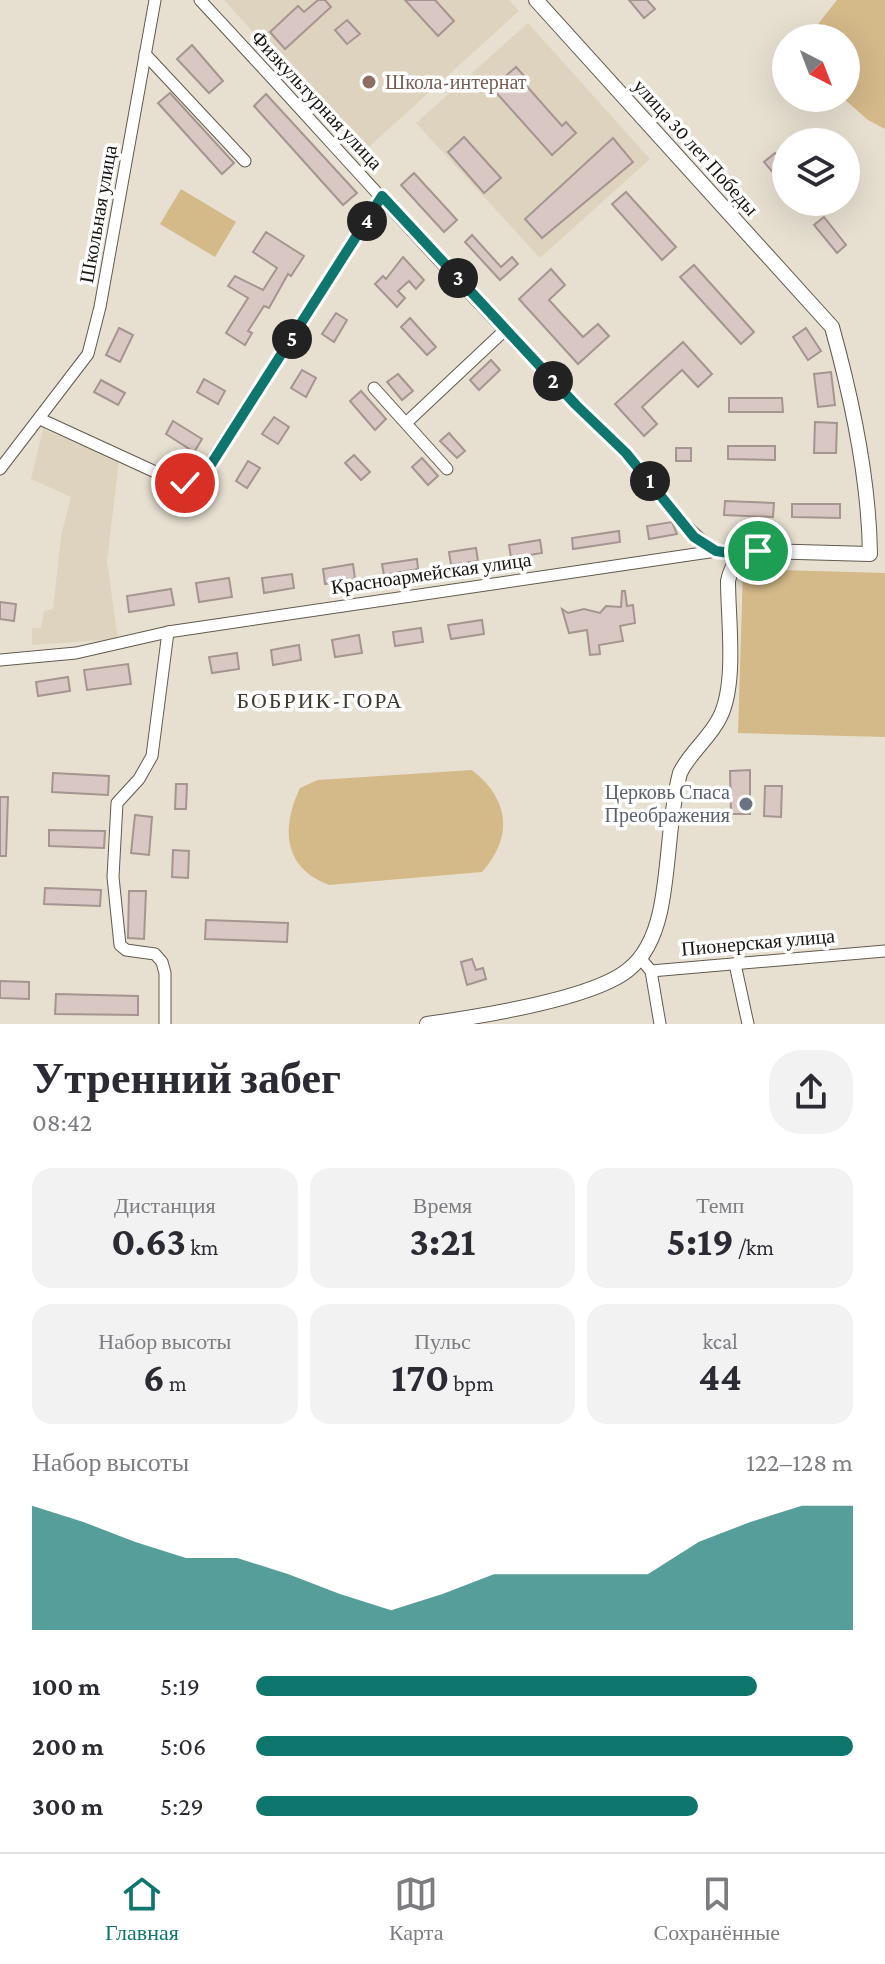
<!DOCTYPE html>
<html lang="ru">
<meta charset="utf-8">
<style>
:root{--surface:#fff;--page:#f2f2f3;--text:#2b2b33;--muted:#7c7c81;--line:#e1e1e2;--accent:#0f766e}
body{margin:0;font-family:"Crimson Pro",serif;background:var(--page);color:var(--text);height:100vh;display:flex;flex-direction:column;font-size:30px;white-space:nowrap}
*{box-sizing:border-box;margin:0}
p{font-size:26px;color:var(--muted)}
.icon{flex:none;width:44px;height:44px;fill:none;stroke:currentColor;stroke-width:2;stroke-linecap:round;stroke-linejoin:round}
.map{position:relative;height:1024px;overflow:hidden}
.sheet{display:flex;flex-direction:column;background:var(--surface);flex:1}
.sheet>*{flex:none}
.needle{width:52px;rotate:138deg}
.controls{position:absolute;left:772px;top:24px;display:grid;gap:16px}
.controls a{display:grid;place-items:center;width:88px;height:88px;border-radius:50%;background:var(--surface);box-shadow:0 8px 32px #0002;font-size:40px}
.pin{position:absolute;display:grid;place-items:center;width:68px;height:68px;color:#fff;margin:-34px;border:4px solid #fff;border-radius:50%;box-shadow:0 2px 8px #0007}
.km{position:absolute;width:40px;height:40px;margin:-20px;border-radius:50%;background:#222;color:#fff;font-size:22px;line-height:40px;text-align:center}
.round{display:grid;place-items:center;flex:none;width:84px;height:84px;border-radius:32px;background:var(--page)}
.overview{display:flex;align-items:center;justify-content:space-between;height:136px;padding:0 32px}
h1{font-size:44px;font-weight:700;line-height:60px}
.figures{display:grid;grid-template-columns:repeat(3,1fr);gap:12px;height:136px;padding:8px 32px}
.figures div{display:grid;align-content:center;border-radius:20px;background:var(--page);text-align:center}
.figures b{font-size:40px;font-weight:700}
.figures small{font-size:22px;font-weight:400}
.figures p{font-size:22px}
.chart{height:224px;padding:16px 32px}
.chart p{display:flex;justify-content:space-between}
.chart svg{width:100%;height:144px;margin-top:8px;fill:var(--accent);opacity:.7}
ul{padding:0 32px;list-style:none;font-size:26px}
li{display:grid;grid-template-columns:128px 96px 1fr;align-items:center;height:60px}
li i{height:20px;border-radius:10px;background:var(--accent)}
.tab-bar{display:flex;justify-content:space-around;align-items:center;height:112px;border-top:2px solid var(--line);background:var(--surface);font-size:22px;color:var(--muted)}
.tab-bar a{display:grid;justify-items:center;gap:4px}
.tab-bar .active{color:var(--accent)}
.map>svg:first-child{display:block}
.built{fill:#ded3be}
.green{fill:#d4b989}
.building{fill:#d8c7c2;stroke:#a59590;stroke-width:2}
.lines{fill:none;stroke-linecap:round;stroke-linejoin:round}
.minor-casing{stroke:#615a4e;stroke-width:13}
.major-casing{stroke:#615a4e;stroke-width:16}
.minor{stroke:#fff;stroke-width:11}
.major{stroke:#fff;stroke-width:14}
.route-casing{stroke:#fff;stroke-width:16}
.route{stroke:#0f766e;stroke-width:10}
.education-dot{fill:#8d6e63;stroke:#fff;stroke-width:3}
.worship-dot{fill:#6b7280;stroke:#fff;stroke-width:3}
.labels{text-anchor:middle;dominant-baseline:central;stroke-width:7;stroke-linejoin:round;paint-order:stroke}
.education-label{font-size:20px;fill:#785e54;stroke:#fff;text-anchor:start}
.street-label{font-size:20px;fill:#191611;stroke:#fff}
.worship-label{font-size:20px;fill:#5b616d;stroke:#fff;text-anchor:end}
.neighbourhood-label{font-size:22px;letter-spacing:2px;fill:#413b2f;stroke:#fff}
</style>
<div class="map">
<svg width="885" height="1024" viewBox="0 0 885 1024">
<rect width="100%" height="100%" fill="#e7e0d1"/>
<!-- built -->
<g class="built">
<path d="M224,0h285l10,11 -157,142z"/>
<path d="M528,23l122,136 -110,99 -124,-135z"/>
<path d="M43,429l76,32 -12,100 11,78 -86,6v-17h9l3,-17 9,-2 8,-73 10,-39 -40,-18z"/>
</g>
<!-- green -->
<g class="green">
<path d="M837,0h48v129l-17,-9 -25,-22h3v-60h-39z"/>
<path d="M181,189l55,33 -21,35 -55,-33z"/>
<path d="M743,569l142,4v164l-147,-4z"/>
<path d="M472,770c37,29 42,66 10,102l-153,13c-46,-17 -48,-57 -29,-97l18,-8z"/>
</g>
<!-- building -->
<g class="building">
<path d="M318,0h7l6,7 -46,42 -15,-17 28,-26 6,6z"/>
<path d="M405,0h30l19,21 -16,15z"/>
<path d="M629,0h18l8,9 -11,9z"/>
<path d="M347,20l13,14 -13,10 -12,-14z"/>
<path d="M192,45l31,36 -14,12 -32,-34z"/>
<path d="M516,67l11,12 -4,3 39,44 4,-4 10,11 -24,22 -60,-67z"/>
<path d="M170,93l64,70 -12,11 -64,-71z"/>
<path d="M266,94l91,99 -14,12 -89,-99z"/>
<path d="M464,137l37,41 -17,15 -36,-41z"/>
<path d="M613,138l20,24 -91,76 -17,-19z"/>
<path d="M775,153l11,14v21l-22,-26z"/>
<path d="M414,173l43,47 -13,12 -43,-47z"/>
<path d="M626,192l50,55 -14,13 -50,-56z"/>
<path d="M824,217l22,28 -9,8 -23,-28z"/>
<path d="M266,232l38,24 -13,20 -3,-2 -19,34 -5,-2 -16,25 4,2 -7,12 -19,-12 22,-35 -20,-12 7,-10 28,14 14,-22 -24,-16z"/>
<path d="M472,235l29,32 11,-10 6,7 -18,16 -35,-38z"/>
<path d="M403,257l21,23 -8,9 -7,-8 -11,10 7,7 -8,9 -22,-23 8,-8 3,3z"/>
<path d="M694,265l60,67 -13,12 -61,-67z"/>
<path d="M551,269l14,16 -16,15 34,37 15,-13 11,12 -31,28 -59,-65z"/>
<path d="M336,313l11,7 -13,22 -12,-8z"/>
<path d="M410,318l26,29 -9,8 -26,-28z"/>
<path d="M119,328l14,7 -13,27 -14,-7z"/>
<path d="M806,328l15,23 -13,9 -15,-23z"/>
<path d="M683,342l29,32 -14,13 -16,-17 -40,37 15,17 -13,12 -29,-32z"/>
<path d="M491,360l9,10 -21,20 -9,-10z"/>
<path d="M302,370l14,8 -10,19 -15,-9z"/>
<path d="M831,372l4,33 -17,2 -4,-33z"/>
<path d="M398,374l15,17 -11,9 -15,-18z"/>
<path d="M204,379l21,12 -7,13 -21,-12z"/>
<path d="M101,380l24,13 -7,12 -24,-13z"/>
<path d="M361,391l25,28 -11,11 -25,-29z"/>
<path d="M729,398h53l1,14h-54z"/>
<path d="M274,417l15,10 -11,17 -16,-10z"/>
<path d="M173,421l29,18 -8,13 -28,-18z"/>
<path d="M815,422l22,1 -1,30h-22z"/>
<path d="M449,433l16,18 -8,7 -17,-17z"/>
<path d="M728,446h47v14l-47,-1z"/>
<rect x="676" y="448" width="15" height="13"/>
<path d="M354,455l16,17 -9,8 -16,-17z"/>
<path d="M422,458l16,18 -10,9 -16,-18z"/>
<path d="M248,461l12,7 -13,20 -11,-7z"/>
<path d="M725,501l49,2 -1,14 -49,-2z"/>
<path d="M792,504h48v14l-48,-1z"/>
<path d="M672,522l5,12 -28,5 -2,-13z"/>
<path d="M619,531l1,11 -47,7 -1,-11z"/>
<path d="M540,540l2,13 -31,5 -2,-13z"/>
<path d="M476,548l2,13 -27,4 -2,-13z"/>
<path d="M417,559l1,10 -34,6 -2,-11z"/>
<path d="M353,564l2,15 -30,5 -2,-15z"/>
<path d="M292,574l2,14 -30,5 -2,-15z"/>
<path d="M229,578l3,19 -33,5 -3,-19z"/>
<path d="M171,589l3,16 -45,7 -2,-16z"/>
<path d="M622,591h3l2,15 6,-1 2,18 -15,3 3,15 -24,4 1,9 -10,1 -3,-25 -18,3 -7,-24 6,4 16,-4 16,4 6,-7 15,1z"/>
<path d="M0,602l16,2 -2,17 -14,-2z"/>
<path d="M482,620l2,14 -33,5 -3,-14z"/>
<path d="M421,628l2,14 -28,4 -2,-14z"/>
<path d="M359,635l3,18 -27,4 -3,-17z"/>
<path d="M299,645l2,15 -28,5 -2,-15z"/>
<path d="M237,653l2,16 -27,4 -3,-16z"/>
<path d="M128,664l3,20 -44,6 -3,-20z"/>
<path d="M68,677l2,14 -32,5 -2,-14z"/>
<path d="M750,770v44h-19l-1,-43z"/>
<path d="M53,773l56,3 -1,19 -56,-3z"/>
<path d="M176,784h11l-1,25h-11z"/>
<path d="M765,786h17l-1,31 -17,-1z"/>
<path d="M0,797h8l-2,59h-6z"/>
<path d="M135,815l17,2 -3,38 -18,-2z"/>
<path d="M49,830l56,1 -1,17 -55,-2z"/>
<path d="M173,850l16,1 -1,27 -16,-1z"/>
<path d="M45,888l56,2 -1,16 -56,-2z"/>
<path d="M129,891h17l-2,48 -16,-1z"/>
<path d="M206,920l82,3 -1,19 -82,-3z"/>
<path d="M472,959l4,11 7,-2 3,11 -19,6 -6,-23z"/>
<path d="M0,981l29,1v17l-29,-1z"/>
<path d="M56,994l82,2v19l-83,-1z"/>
</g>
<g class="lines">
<defs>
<g id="minor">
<path d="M200,0c140,150 275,306 422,450 33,32 56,76 94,101"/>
<path d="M145,54l100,107"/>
<path d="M374,388l73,81"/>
<path d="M40,419l135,62 23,1 184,-286"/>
<path d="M406,423l99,-93"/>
<path d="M0,469l88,-115 12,-47 55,-307"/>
<path d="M0,660l76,-7 92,-21 548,-81 26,4"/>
<path d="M641,959l10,12 234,-20"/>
<path d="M735,964l13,60"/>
<path d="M651,971l9,53"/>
<path d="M165,1024v-51l-3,-11 -7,-8 -29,-4 -6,-5 -7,-68 4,-74 22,-24 13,-23 16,-124"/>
</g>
<path id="major" d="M427,1024c49,-7 165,-25 201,-54 18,-14 27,-36 32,-58 10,-46 8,-93 20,-139 10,-21 30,-35 40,-56 17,-34 8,-98 8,-136 4,-19 12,-26 30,-30l112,3c-1,-75 -18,-155 -38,-227l-296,-327"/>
</defs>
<!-- minor casing -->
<use href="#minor" class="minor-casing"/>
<!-- major casing -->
<use href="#major" class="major-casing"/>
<!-- minor -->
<use href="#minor" class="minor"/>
<!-- major -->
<use href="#major" class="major"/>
</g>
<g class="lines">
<defs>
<path id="route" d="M185,483l13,-1 5,-5 179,-281 194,209 50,48 68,84 22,14 26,4 16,-4"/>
</defs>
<!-- route casing -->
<use href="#route" class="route-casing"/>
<!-- route -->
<use href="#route" class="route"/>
</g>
<!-- markers -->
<circle class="education-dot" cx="369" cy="82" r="8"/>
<circle class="worship-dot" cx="746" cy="804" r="8"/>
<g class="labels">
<!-- education labels -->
<g class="education-label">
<text x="385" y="82">Школа-интернат</text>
</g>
<!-- street labels -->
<g class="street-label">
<text transform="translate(317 100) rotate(47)">Физкультурная улица</text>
<text transform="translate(696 147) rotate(48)">улица 30 лет Победы</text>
<text transform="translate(98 214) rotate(-80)">Школьная улица</text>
<text transform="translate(431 573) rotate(-8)">Красноармейская улица</text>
<text transform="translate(758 942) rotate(-5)">Пионерская улица</text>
</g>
<!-- worship labels -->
<g class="worship-label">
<text x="730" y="792">Церковь Спаса<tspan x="730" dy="23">Преображения</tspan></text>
</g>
<!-- neighbourhood labels -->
<g class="neighbourhood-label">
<text x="320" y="700">БОБРИК-ГОРА</text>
</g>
</g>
</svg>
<div class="controls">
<a><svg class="needle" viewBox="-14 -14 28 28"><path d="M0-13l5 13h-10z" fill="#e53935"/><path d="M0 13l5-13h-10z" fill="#7c7c81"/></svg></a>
<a><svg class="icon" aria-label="layers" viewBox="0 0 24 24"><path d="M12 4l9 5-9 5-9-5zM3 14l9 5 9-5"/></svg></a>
</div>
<div class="pin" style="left:758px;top:551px;background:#1e9e55"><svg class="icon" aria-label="arrive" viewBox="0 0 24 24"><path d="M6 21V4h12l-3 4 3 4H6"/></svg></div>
<div class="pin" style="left:185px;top:483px;background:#d93025"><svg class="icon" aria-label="check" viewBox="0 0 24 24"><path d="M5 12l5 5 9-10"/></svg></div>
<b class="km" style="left:650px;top:481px">1</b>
<b class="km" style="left:553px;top:381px">2</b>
<b class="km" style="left:458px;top:278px">3</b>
<b class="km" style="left:367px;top:221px">4</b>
<b class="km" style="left:292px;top:339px">5</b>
</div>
<section class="sheet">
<div class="overview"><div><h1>Утренний забег</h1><p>08:42</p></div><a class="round"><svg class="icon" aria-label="share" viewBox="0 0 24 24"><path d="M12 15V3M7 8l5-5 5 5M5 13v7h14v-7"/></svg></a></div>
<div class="figures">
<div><p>Дистанция</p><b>0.63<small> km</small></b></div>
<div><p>Время</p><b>3:21</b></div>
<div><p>Темп</p><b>5:19<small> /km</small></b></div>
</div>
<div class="figures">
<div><p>Набор высоты</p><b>6<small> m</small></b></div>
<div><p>Пульс</p><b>170<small> bpm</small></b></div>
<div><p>kcal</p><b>44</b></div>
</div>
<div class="chart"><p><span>Набор высоты</span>122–128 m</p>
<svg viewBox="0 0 160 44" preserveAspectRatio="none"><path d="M0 44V6L10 11L20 17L30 22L40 22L50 27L60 33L70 38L80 33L90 27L100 27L110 27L120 27L130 17L140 11L150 6L160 6V44z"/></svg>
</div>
<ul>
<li><b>100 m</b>5:19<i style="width:84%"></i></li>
<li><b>200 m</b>5:06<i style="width:100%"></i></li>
<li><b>300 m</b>5:29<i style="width:74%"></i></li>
</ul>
</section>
<nav class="tab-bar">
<a class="active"><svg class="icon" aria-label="home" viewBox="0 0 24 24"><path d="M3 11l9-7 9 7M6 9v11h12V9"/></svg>Главная</a>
<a><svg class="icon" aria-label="map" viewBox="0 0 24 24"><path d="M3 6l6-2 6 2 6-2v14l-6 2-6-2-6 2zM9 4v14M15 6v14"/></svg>Карта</a>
<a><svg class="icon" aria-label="saved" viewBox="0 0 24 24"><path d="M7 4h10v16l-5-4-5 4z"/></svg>Сохранённые</a>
</nav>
